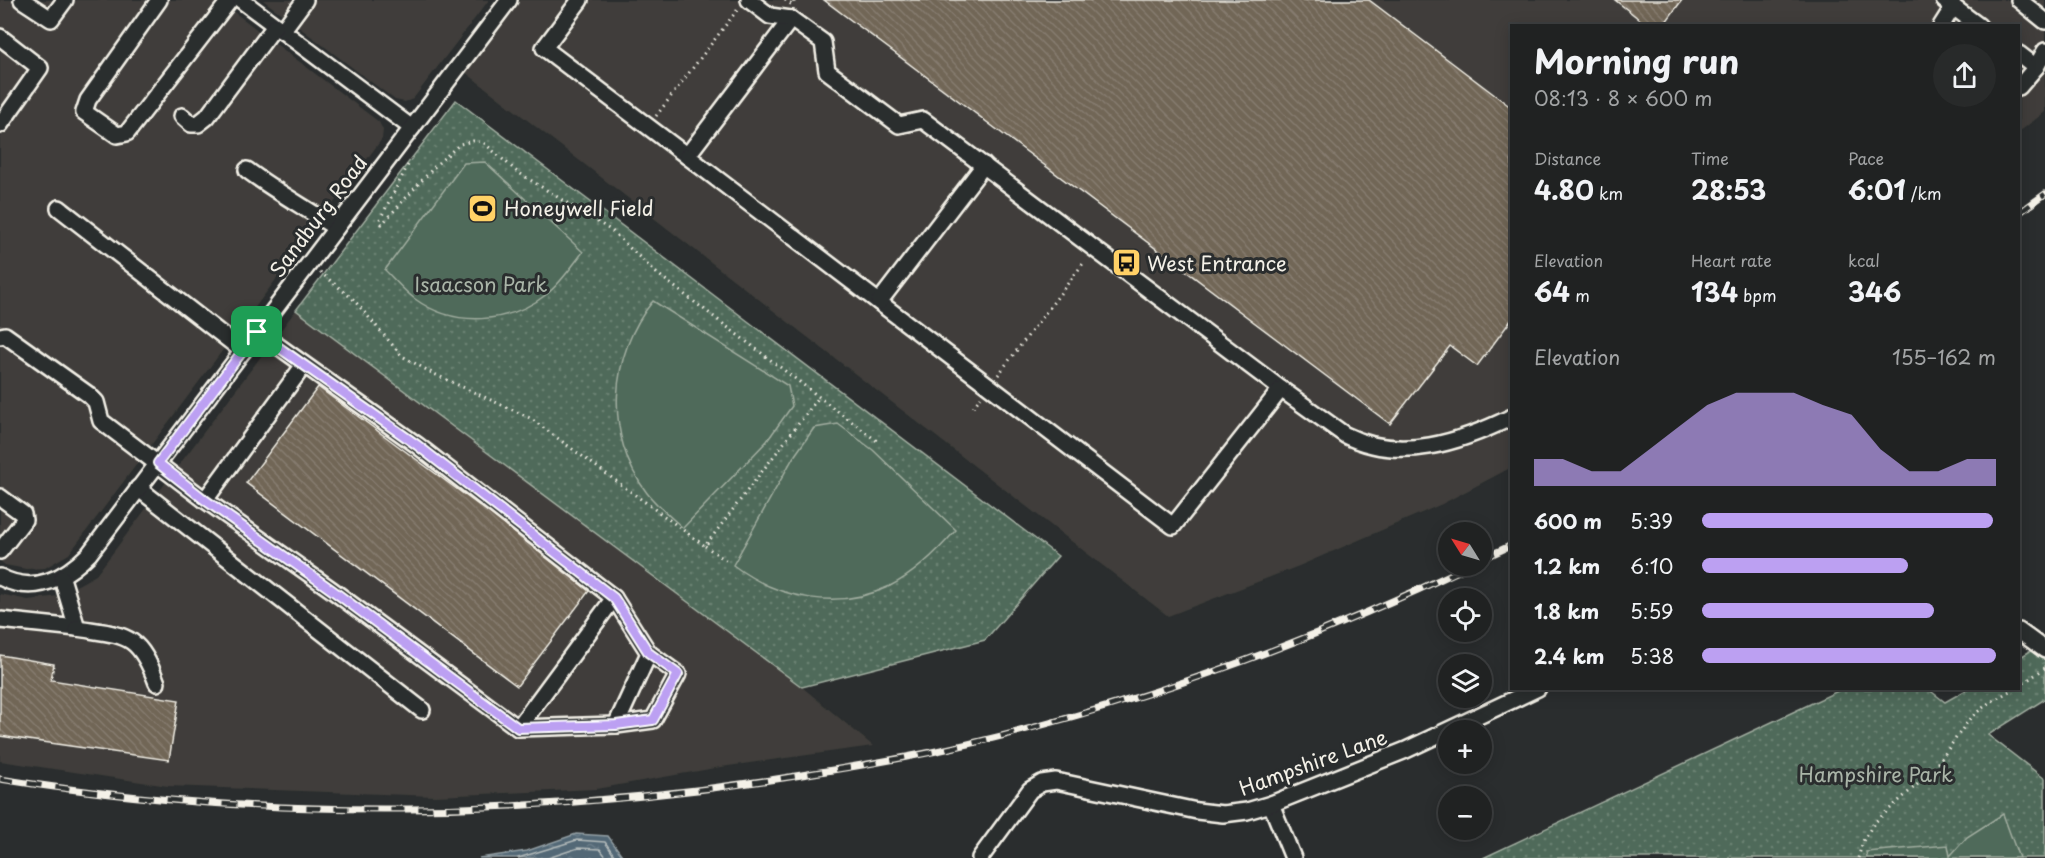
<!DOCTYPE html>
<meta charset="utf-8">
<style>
:root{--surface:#202222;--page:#282a2a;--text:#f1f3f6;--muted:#a2a4a5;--line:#3d3f40;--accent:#bca0f2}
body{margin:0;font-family:"Playpen Sans",sans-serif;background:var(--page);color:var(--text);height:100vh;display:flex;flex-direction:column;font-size:22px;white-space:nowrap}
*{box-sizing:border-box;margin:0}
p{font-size:20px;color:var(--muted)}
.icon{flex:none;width:33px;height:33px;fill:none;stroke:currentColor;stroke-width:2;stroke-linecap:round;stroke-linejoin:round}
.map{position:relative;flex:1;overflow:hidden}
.side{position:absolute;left:1510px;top:24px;width:510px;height:666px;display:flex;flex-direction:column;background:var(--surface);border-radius:0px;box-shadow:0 3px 15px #0003,0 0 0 2px var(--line)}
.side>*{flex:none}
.needle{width:39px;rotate:307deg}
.controls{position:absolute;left:1438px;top:522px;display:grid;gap:12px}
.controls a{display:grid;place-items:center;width:54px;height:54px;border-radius:50%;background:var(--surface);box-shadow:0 3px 15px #0003,0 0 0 2px var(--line);font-size:30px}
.pin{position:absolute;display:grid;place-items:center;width:51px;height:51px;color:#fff;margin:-26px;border-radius:12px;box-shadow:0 3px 9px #0006}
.round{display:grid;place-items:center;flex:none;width:63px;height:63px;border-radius:32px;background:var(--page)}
.head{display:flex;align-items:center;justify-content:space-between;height:102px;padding:0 24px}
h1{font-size:33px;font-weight:700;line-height:45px}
.metrics{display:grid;grid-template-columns:repeat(3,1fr);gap:9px;height:102px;padding:6px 24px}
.metrics div{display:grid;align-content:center}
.metrics b{font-size:26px;font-weight:700}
.metrics small{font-size:16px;font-weight:400}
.metrics p{font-size:16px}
.chart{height:168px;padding:12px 24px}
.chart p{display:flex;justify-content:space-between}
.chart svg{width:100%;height:108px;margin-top:6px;fill:var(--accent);opacity:.7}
ul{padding:0 24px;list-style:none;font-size:20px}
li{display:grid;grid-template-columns:96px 72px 1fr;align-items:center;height:45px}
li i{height:15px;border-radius:8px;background:var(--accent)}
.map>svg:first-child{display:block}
.built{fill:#3f3e3a}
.grass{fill:url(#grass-dots);stroke:#a2aea1;stroke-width:1.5}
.pitch{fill:#506b5a;stroke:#a2aea1;stroke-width:1.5}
.water{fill:url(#water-ripples);stroke:#939fa4;stroke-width:1.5}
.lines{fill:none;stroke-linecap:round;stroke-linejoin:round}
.shore{stroke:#b3baba;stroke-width:1.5}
.building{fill:url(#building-back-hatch);stroke:#f4f1e8;stroke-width:1.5}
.minor-casing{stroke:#f4f1e8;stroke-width:20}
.path{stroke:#f4f1e8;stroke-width:3;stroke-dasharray:1.5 4.5;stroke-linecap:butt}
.minor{stroke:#2a2d2e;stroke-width:15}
.rail-casing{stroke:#f4f1e8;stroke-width:7}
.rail{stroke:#2a2d2e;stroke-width:4.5;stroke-dasharray:14;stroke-linecap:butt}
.route-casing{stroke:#fff;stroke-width:12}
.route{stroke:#bca0f2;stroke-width:8}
.labels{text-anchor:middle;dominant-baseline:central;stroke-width:6;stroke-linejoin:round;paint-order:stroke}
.poi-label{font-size:20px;fill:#f4f1e8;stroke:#2a2d2e;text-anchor:start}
.street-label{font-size:20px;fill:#f4f1e8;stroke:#2a2d2e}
.park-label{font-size:20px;fill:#aab5a8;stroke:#2a2d2e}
</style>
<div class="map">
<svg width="2045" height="858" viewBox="0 0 2045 858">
<defs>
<pattern id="grass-dots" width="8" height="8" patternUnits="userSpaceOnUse" patternTransform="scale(1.5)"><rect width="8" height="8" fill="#506b5a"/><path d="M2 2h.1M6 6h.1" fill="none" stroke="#6a8172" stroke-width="1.8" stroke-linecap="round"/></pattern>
<pattern id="water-ripples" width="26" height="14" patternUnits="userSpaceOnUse" patternTransform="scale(1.5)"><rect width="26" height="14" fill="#526876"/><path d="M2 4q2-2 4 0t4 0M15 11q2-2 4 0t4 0" fill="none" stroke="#6c7e8a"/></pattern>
<pattern id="building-back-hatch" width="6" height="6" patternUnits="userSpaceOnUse" patternTransform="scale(1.5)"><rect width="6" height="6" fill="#716657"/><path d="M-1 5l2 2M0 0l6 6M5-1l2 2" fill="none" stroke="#867c6f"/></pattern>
</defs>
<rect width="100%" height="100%" fill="#2a2d2e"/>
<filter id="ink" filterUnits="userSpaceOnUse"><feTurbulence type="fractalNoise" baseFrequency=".0167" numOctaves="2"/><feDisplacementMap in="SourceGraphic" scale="12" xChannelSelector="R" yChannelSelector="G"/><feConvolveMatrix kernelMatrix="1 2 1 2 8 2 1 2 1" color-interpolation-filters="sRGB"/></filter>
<g filter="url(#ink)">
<!-- built -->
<g class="built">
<path d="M0,0h218l161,122 4,8 -1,9 -313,415 -24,14 -19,1 -21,-4 -5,-4z"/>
<path d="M263,0h226l-76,99 -8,3 -10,-2z"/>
<path d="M520,0h1525v112l-26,20v-106h-507v441l-70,37 -143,62 -131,50 -703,-544z"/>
<path d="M296,310l506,377 71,59 -152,21 -125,22 -161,7 -267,-10 -168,-25v-167l28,6 30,-4 38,-21z"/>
</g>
<!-- grass -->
<g class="grass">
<path d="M456,100l602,456 -73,84 -183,47 -506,-377z"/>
<path d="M2032,650l13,10v39l-57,36 57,44v79h-562l359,-169h86l17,13 23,-13 51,-1v-30z"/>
</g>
<!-- pitch -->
<g class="pitch">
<path d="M485,162l98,90c-11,14 -22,31 -36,42 -38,30 -92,34 -132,5 -11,-8 -20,-19 -30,-29l79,-107z"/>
<path d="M653,301l135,85 4,20 -25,35 -84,87c-12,-11 -26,-22 -36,-35 -43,-56 -38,-139 6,-192z"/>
<path d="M838,424l35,26 83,80c-19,22 -40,43 -66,56 -52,25 -112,13 -157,-21l60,-107 21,-30z"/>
<path d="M2003,814l16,44h-152l-1,-6 82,-7 2,11 17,-19z"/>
</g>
<!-- water -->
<path class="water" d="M576,834l32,2 16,22h-145l48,-7z"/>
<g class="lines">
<!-- shore -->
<g class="shore">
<path d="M518,858l59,-18 28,2 11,16"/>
<path d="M548,858l30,-10 22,1 7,9"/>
</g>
</g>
<!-- building -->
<g class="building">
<path d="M824,0h545l143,108v211l-35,47 -27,-20 -60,78z"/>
<path d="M1615,0h67l-19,26h-15z"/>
<path d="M318,387l174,128 97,76 -72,95 -271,-203z"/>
<path d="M0,655l54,9 -3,16 128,20 -10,60 -169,-24z"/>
</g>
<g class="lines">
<defs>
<g id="minor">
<path d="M22,0l29,19 14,-19"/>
<path d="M159,0l-71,100 -4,12 33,23 10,-2 103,-133"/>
<path d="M241,0l171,128"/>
<path d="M580,0l-36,48 143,108 104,-137"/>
<path d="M749,0l21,16 21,3 32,23 4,29 72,54 24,-5 358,269 64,46c55,28 116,7 167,-18"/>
<path d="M1944,0l35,26"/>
<path d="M2019,0l26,21"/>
<path d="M1941,26l12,-19"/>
<path d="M282,31l23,-31"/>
<path d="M0,37l40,31 -40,57"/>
<path d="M2019,54l17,13"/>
<path d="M2019,87l17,-20 9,-16"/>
<path d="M182,116l9,8h7l9,-7 68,-91"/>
<path d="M687,156l486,370 108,-137"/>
<path d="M247,170c28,21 59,38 89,58"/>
<path d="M59,208l184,143"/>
<path d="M879,302l105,-137"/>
<path d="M0,336l5,-1 84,60 7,7 5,19 104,79 127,90 186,138 98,-3 33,-72 -35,-55 -197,-153 -160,-114"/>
<path d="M138,488l284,222"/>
<path d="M0,497l23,17 1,6 -24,31"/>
<path d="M205,500l99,-135"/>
<path d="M0,577c34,18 64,2 89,-23l420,-554"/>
<path d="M0,620l77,8 -15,-50"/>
<path d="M77,628c49,8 61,4 80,55"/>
<path d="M2019,631l26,19"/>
<path d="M616,725l37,-5 25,-46 -29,-21"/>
<path d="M518,728l96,-130"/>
<path d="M1271,804l22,54"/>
<path d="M980,858l50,-68 12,-7 14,-2 141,30 26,3 24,-3 24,-7 135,-54 132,-62"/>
</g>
</defs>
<!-- minor casing -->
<use href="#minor" class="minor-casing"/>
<!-- path -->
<g class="path">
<path d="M785,0l7,5 2,-3 -3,-2"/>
<path d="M656,116l82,-107"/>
<path d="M408,165l-29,56 3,3 55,-60 23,-20 13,-3 10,1 33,29 96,60 43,41 222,169"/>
<path d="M320,272l33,27 49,57 30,17 98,45 175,128 114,-149"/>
<path d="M998,375l87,-114"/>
<path d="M973,407l8,-10"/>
<path d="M705,546l22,15"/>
<path d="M2019,686l26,-18"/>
<path d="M1858,858l5,-17 11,-18 45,-40 22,-24 30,-42 18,-14 26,-15"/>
</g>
<!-- minor -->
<use href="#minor" class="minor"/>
<defs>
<g id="rail">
<path d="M2019,213l26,-19"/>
<path d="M1482,559l30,-14"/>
<path d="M0,779c269,43 546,39 814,-6 57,-9 115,-19 171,-33 166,-41 330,-100 484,-174"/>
</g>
</defs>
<!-- rail casing -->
<use href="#rail" class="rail-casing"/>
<!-- rail -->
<use href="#rail" class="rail"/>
</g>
</g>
<g class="lines" filter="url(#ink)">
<defs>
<path id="route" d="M257,332l160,113 197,153 35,55 29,21 -25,46 -37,5 -98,3 -186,-138 -127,-90 -47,-37z"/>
</defs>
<!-- route casing -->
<use href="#route" class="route-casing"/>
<!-- route -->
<use href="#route" class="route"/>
</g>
<!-- icons -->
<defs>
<symbol id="stadium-square" viewBox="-11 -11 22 22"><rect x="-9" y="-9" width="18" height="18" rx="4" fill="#ffd166" stroke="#2a2d2e"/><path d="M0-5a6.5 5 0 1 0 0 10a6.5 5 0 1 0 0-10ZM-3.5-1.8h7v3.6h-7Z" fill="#111"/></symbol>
<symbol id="bus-square" viewBox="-11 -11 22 22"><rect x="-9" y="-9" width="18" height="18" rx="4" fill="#ffd166" stroke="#2a2d2e"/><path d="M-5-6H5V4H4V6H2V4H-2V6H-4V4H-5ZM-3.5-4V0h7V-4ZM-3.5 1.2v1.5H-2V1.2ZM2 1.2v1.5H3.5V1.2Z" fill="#111"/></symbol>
</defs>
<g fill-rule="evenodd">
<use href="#stadium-square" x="466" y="192" width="33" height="33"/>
<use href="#bus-square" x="1110" y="246" width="33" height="33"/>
</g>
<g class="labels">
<!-- poi labels -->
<g class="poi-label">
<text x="504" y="208">Honeywell Field</text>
<text x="1147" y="263">West Entrance</text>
</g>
<!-- street labels -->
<g class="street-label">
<text transform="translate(318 216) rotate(-53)">Sandburg Road</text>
<text transform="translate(1313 762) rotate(-20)">Hampshire Lane</text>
</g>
<!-- park labels -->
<g class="park-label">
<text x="481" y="284">Isaacson Park</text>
<text x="1876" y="774">Hampshire Park</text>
</g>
</g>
</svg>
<div class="controls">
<a><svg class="needle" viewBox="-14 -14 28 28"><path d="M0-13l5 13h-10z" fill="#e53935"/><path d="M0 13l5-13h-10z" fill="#a2a4a5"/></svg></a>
<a><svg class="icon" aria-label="locate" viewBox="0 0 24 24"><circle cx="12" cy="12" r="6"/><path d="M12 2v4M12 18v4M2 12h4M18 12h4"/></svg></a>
<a><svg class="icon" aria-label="layers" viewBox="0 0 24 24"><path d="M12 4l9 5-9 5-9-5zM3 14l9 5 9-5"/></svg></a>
<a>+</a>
<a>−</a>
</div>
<div class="pin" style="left:257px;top:332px;background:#1e9e55"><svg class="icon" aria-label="arrive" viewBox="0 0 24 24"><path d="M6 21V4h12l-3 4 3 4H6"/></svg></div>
<section class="side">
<div class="head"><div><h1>Morning run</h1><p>08:13 · 8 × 600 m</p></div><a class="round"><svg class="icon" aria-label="share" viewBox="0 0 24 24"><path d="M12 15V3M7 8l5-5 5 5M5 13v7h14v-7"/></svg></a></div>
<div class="metrics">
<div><p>Distance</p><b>4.80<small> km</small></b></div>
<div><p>Time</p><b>28:53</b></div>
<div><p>Pace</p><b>6:01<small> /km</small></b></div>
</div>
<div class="metrics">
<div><p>Elevation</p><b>64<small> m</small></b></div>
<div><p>Heart rate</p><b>134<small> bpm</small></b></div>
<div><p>kcal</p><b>346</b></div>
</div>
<div class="chart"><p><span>Elevation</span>155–162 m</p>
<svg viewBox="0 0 160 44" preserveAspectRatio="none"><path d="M0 44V33L10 33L20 38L30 38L40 29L50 20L60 11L70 6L80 6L90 6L100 11L110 15L120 29L130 38L140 38L150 33L160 33V44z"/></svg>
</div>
<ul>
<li><b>600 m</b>5:39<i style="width:99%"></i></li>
<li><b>1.2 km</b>6:10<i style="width:70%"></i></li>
<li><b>1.8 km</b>5:59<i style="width:79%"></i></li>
<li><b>2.4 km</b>5:38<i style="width:100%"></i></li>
</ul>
</section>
</div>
